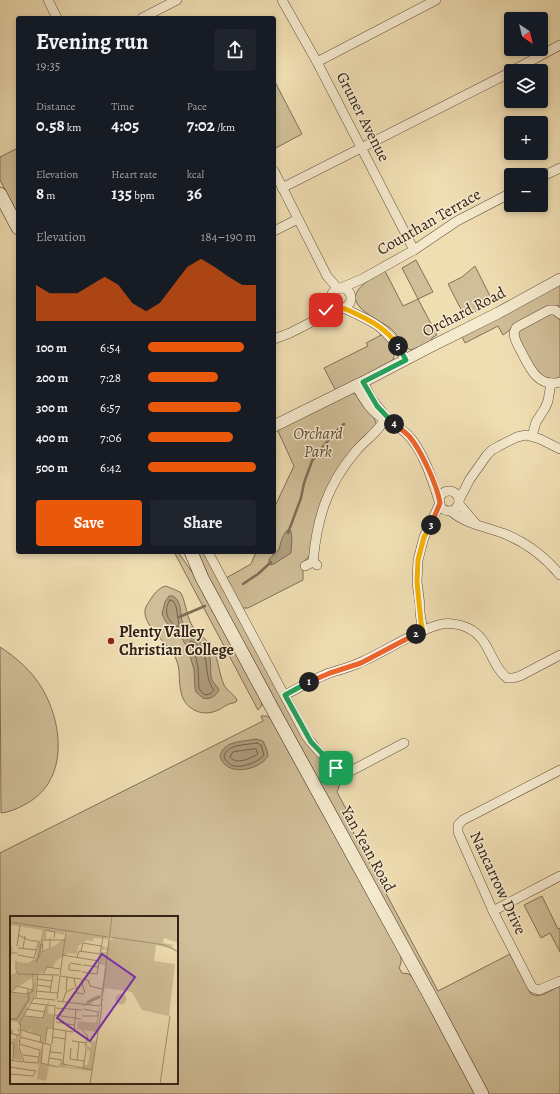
<!DOCTYPE html>
<meta charset="utf-8">
<style>
:root{--surface:#171b24;--page:#20242c;--text:#f1f3f6;--muted:#9ea1a6;--accent:#ea580c}
body{margin:0;font-family:Alegreya,serif;background:var(--page);color:var(--text);height:100vh;display:flex;flex-direction:column;font-size:15px;white-space:nowrap}
*{box-sizing:border-box;margin:0}
p{font-size:13px;color:var(--muted)}
.icon{flex:none;width:22px;height:22px;fill:none;stroke:currentColor;stroke-width:2;stroke-linecap:round;stroke-linejoin:round}
.map{position:relative;flex:1;overflow:hidden}
.panel{position:absolute;left:16px;top:16px;width:260px;height:538px;display:flex;flex-direction:column;background:var(--surface);border-radius:4px;box-shadow:0 2px 6px #0003}
.panel>*{flex:none}
.needle{width:26px;rotate:145deg}
.controls{position:absolute;left:504px;top:12px;display:grid;gap:8px}
.controls a{display:grid;place-items:center;width:44px;height:44px;border-radius:4px;background:var(--surface);box-shadow:0 2px 6px #0003;font-size:20px}
.pin{position:absolute;display:grid;place-items:center;width:34px;height:34px;color:#fff;margin:-17px;border-radius:8px;box-shadow:0 2px 6px #0006}
.km{position:absolute;width:20px;height:20px;margin:-10px;border-radius:50%;background:#222;color:#fff;font-size:11px;line-height:20px;text-align:center}
.round{display:grid;place-items:center;flex:none;width:42px;height:42px;border-radius:4px;background:var(--page)}
.summary{display:flex;align-items:center;justify-content:space-between;height:68px;padding:0 20px}
h1{font-size:22px;font-weight:600;line-height:30px}
.metrics{display:grid;grid-template-columns:repeat(3,1fr);gap:6px;height:68px;padding:4px 20px}
.metrics div{display:grid;align-content:center}
.metrics b{font-size:17px;font-weight:600}
.metrics small{font-size:11px;font-weight:400}
.metrics p{font-size:11px}
.chart{height:112px;padding:8px 20px}
.chart p{display:flex;justify-content:space-between}
.chart svg{width:100%;height:72px;margin-top:4px;fill:var(--accent);opacity:.7}
.button{display:flex;gap:8px;margin-top:auto;padding:8px 20px}
.button a{flex:1;height:46px;border-radius:4px;background:var(--accent);color:#fff;font-size:16px;font-weight:600;line-height:46px;text-align:center}
.button a+a{background:var(--page);color:var(--text)}
ul{padding:0 20px;list-style:none;font-size:13px}
li{display:grid;grid-template-columns:64px 48px 1fr;align-items:center;height:30px}
li i{height:10px;border-radius:5px;background:var(--accent)}
.map>svg:first-child{display:block}
.green{fill:#d0be98;stroke:#827058;fill-rule:evenodd}
.water{fill:#b09e7e;stroke:#7f6c55}
.lines{fill:none;stroke-linecap:round;stroke-linejoin:round}
.shore{stroke:#72604a;stroke-width:1}
.stream{stroke:#7f6c55;stroke-width:2.5}
.minor-casing{stroke:#64513e;stroke-width:10}
.tertiary-casing{stroke:#64513e;stroke-width:12}
.secondary-casing{stroke:#352217;stroke-width:14}
.minor{stroke:#f5eace;stroke-width:9}
.tertiary{stroke:#f5eace;stroke-width:11}
.secondary{stroke:#f5eace;stroke-width:13}
.split-1-casing{stroke:#fff;stroke-width:8}
.split-2-casing{stroke:#fff;stroke-width:8}
.split-3-casing{stroke:#fff;stroke-width:8}
.split-4-casing{stroke:#fff;stroke-width:8}
.split-5-casing{stroke:#fff;stroke-width:8}
.split-6-casing{stroke:#fff;stroke-width:8}
.split-1{stroke:#22a559;stroke-width:5}
.split-2{stroke:#f0652b;stroke-width:5}
.split-3{stroke:#f5b400;stroke-width:5}
.split-4{stroke:#f0652b;stroke-width:5}
.split-5{stroke:#22a559;stroke-width:5}
.split-6{stroke:#f5b400;stroke-width:5}
.poi-dot{fill:#8f2418;stroke:#f5eace;stroke-width:1.5}
.labels{text-anchor:middle;dominant-baseline:central;stroke-width:3;stroke-linejoin:round;paint-order:stroke}
.street-label{font-size:16px;fill:#352217;stroke:#f5eace}
.park-label{font-size:16px;font-style:italic;fill:#5c4937;stroke:#f5eace}
.poi-label{font-size:16px;font-weight:bold;fill:#352217;stroke:#f5eace;text-anchor:start}
.inset-river{fill:none;stroke:#b09e7e;stroke-width:2}
.inset-road{fill:none;stroke:#a59375;stroke-width:1}
.view{fill:#7b2cbf;fill-opacity:0.15;stroke:#7b2cbf;stroke-width:2}
.inset-edge{fill:none;stroke:#352217;stroke-width:2}
</style>
<div class="map">
<svg width="560" height="1094" viewBox="0 0 560 1094">
<rect width="100%" height="100%" fill="#f0deb3"/>
<filter id="stains"><feTurbulence type="fractalNoise" baseFrequency=".005" numOctaves="4"/><feColorMatrix values="0 0 0 0 .2 0 0 0 0 .09 0 0 0 0 .02 0 0 0 .5 -.17"/></filter>
<radialGradient id="worn" r=".72"><stop offset=".6" stop-color="#630" stop-opacity="0"/><stop offset="1" stop-color="#630" stop-opacity=".3"/></radialGradient>
<!-- green -->
<g class="green">
<path d="M274,80l28,54 -28,15z"/>
<path d="M18,148v67l-18,-35v-23z"/>
<path d="M416,260l17,32 -15,7 19,36 -5,3 -1,4 -20,8c-9,-3 -13,-16 -21,-22 -8,-6 -18,-10 -26,-17 -23,-18 6,-32 21,-40l18,35 15,-7 -16,-31z"/>
<path d="M475,266l18,36 -28,15 -17,-33 14,-7z"/>
<path d="M560,285v21h-9l-39,20 -2,4 -7,5 -5,-9 -33,17 -4,-8z"/>
<path d="M553,314l7,6v58c-25,6 -33,-23 -42,-41l1,-6 25,-16z"/>
<path d="M383,334c6,8 14,16 10,26l-57,31 -12,-23 44,-22 -2,-3z"/>
<path d="M352,393c7,1 25,25 24,32l-33,36 -33,94 -10,11 3,4v10l-55,28h-6l-16,-30 25,-14 5,-12h18v-44l20,-42 -17,-37z"/>
<path d="M174,552h4l21,30 62,117 1,6 -4,5z"/>
<path d="M194,552h11l79,147 53,76 6,2 -6,15 16,30 -4,2 89,167 72,-37 21,40c9,5 20,-4 29,-8v108h-75l-156,-295z"/>
<path d="M166,586l14,6 2,3c4,10 5,23 11,32 7,8 15,13 20,23 6,11 6,24 11,35 3,6 12,10 13,16 -2,2 -5,2 -8,3 -5,2 -9,6 -13,7 -16,6 -32,-3 -35,-19 -3,-12 0,-22 -5,-33 -6,-14 -33,-33 -31,-48 0,-5 5,-10 7,-14 4,-5 8,-10 14,-11z"/>
<path d="M0,647c17,11 33,25 43,43 21,37 25,93 -19,115 -8,4 -14,7 -23,8z"/>
<path d="M261,716h6l5,4 129,234v9l-2,5 3,5 7,1 7,7 61,113h-477v-241l263,-132zM11,917h166v166h-166z"/>
<path d="M542,896l16,33 2,-1v24l-10,-19 -9,5 -17,-33z"/>
</g>
<!-- water -->
<g class="water">
<path d="M287,530l4,1 1,7 -1,15 -17,11 -3,1 -2,-3v-3c3,-4 8,-6 10,-10 2,-7 3,-13 8,-19z"/>
<path d="M169,596h4c10,6 6,18 10,28 5,12 19,16 25,28 4,8 2,16 3,25 1,6 6,8 8,13 -3,6 -9,10 -16,8l-7,-6 -1,-4 -1,-19 -7,-22 -6,-10 -15,-15 -4,-8 3,-12z"/>
<path d="M256,739l7,2 4,9 1,6c-8,14 -42,22 -48,0 4,-16 23,-14 36,-17z"/>
</g>
<g class="lines">
<!-- shore -->
<g class="shore">
<path d="M170,600l3,1 3,5 3,19 -1,2c-11,-5 -15,-17 -8,-27z"/>
<path d="M191,641c23,10 10,34 23,49l-4,4 -5,1 -6,-6 -1,-21 -2,-10 -6,-14z"/>
<path d="M257,743l4,2 3,10c-5,7 -22,13 -30,11 -5,-1 -8,-5 -10,-9 2,-13 22,-12 33,-14z"/>
<path d="M256,749l2,5c-8,5 -22,11 -28,3l3,-5z"/>
</g>
<!-- stream -->
<g class="stream">
<path d="M288,533l13,-35 3,-15 8,-22 21,-27 11,-10"/>
<path d="M243,584l15,-10 13,-12"/>
<path d="M179,617l26,-11"/>
</g>
<defs>
<g id="minor">
<path d="M48,0l9,18"/>
<path d="M282,0l35,62 97,188"/>
<path d="M142,18l35,-18"/>
<path d="M317,62l119,-62"/>
<path d="M512,71l48,-26"/>
<path d="M274,171l53,105 11,13"/>
<path d="M541,177l19,-9"/>
<path d="M282,188l229,-116"/>
<path d="M274,231l24,-12"/>
<path d="M341,288l21,-9 52,-29 43,-29 54,-28"/>
<circle cx="341" cy="298" r="10"/>
<path d="M343,308c32,14 45,20 63,52"/>
<path d="M560,314l-5,-4h-6l-30,16 -3,2 -2,5c0,7 5,14 8,20 8,16 17,35 38,29"/>
<path d="M274,339l16,-6 49,-25"/>
<path d="M363,382l8,16 11,14"/>
<path d="M356,386c7,11 13,24 25,31 8,6 18,9 26,17 16,16 25,45 32,67"/>
<path d="M532,436l4,-14 9,-14 3,-7 3,-18"/>
<circle cx="449" cy="501" r="10"/>
<path d="M459,500l11,-21 17,-24 5,-5 7,-4 18,-9 9,-2 14,4 20,10"/>
<path d="M459,504l16,19"/>
<path d="M451,511c14,13 36,16 54,23 22,9 40,23 55,41"/>
<path d="M208,552l98,184c8,10 26,33 38,37l5,-1 55,-29"/>
<path d="M313,562c4,-44 14,-77 43,-111 10,-12 23,-19 30,-34"/>
<path d="M305,566l8,-4 4,3"/>
<path d="M423,631l-3,-18v-8l-3,-23 1,-22 6,-23 16,-34"/>
<path d="M285,695c15,-8 29,-16 44,-22 11,-3 22,-6 32,-11 25,-11 52,-30 77,-37 9,-3 22,-1 30,3 23,11 22,37 39,50h6l7,-2 40,-21"/>
<path d="M560,770l-97,50 -5,5v7l35,79 38,74 2,3 6,2 21,-9"/>
<path d="M493,911l67,-35"/>
</g>
<path id="tertiary" d="M274,426l89,-44 67,-35 68,-34 62,-34"/>
<g id="secondary">
<path d="M0,194l18,34"/>
<path d="M191,552l11,26 70,130 158,288 52,98"/>
</g>
</defs>
<!-- minor casing -->
<use href="#minor" class="minor-casing"/>
<!-- tertiary casing -->
<use href="#tertiary" class="tertiary-casing"/>
<!-- secondary casing -->
<use href="#secondary" class="secondary-casing"/>
<!-- minor -->
<use href="#minor" class="minor"/>
<!-- tertiary -->
<use href="#tertiary" class="tertiary"/>
<!-- secondary -->
<use href="#secondary" class="secondary"/>
</g>
<g class="lines">
<defs>
<path id="split-1" d="M309,682l-24,13 26,47 25,26"/>
<path id="split-2" d="M309,682l21,-9 31,-10 55,-29"/>
<path id="split-3" d="M416,634l7,-3 -2,-9 -4,-40 1,-22 6,-23 7,-12"/>
<path id="split-4" d="M394,424c5,3 10,7 15,12 12,14 28,49 31,67l-9,22"/>
<path id="split-5" d="M394,424l-17,-18 -14,-24 43,-22 -8,-14"/>
<path id="split-6" d="M326,310l6,-8c4,6 9,5 16,8 19,9 38,17 50,36"/>
</defs>
<!-- split-1 casing -->
<use href="#split-1" class="split-1-casing"/>
<!-- split-2 casing -->
<use href="#split-2" class="split-2-casing"/>
<!-- split-3 casing -->
<use href="#split-3" class="split-3-casing"/>
<!-- split-4 casing -->
<use href="#split-4" class="split-4-casing"/>
<!-- split-5 casing -->
<use href="#split-5" class="split-5-casing"/>
<!-- split-6 casing -->
<use href="#split-6" class="split-6-casing"/>
<!-- split-1 -->
<use href="#split-1" class="split-1"/>
<!-- split-2 -->
<use href="#split-2" class="split-2"/>
<!-- split-3 -->
<use href="#split-3" class="split-3"/>
<!-- split-4 -->
<use href="#split-4" class="split-4"/>
<!-- split-5 -->
<use href="#split-5" class="split-5"/>
<!-- split-6 -->
<use href="#split-6" class="split-6"/>
</g>
<!-- markers -->
<circle class="poi-dot" cx="111" cy="641" r="4"/>
<g class="labels">
<!-- street labels -->
<g class="street-label">
<text transform="translate(363 117) rotate(63)">Gruner Avenue</text>
<text transform="translate(429 222) rotate(-30)">Counthan Terrace</text>
<text transform="translate(464 312) rotate(-27)">Orchard Road</text>
<text transform="translate(368 849) rotate(61)">Yan Yean Road</text>
<text transform="translate(498 883) rotate(65)">Nancarrow Drive</text>
</g>
<!-- park labels -->
<g class="park-label">
<text x="318" y="434">Orchard<tspan x="318" dy="18">Park</tspan></text>
</g>
<!-- poi labels -->
<g class="poi-label">
<text x="119" y="632">Plenty Valley<tspan x="119" dy="18">Christian College</tspan></text>
</g>
</g>
<!-- overview -->
<g transform="translate(10 916)">
<rect width="168" height="168" fill="#f0deb3"/>
<path d="M0,0h168v27l-14,-5 -1,5 12,2 -4,1 6,4 -21,-5 -2,16 21,3 -6,52 -27,-6 -10,-18 -27,-4 -4,10 -9,4v3l-11,1 15,-11h5l4,-30 -6,-1 -1,-7 3,-5h6l-2,-3 -4,2 1,-6 4,3 4,-8 4,-2 -5,-3 -2,7v-3l-14,-1v3l5,1 -11,-2 -9,6 -1,8 -9,-1 -13,9 -2,6 -6,-1 -5,6h-5l-2,24 -8,9 -2,10 17,3 7,-20 -1,14 6,2v12h-6l-4,15 -3,1 1,-6 -12,-5 2,-4 -3,3 -7,-1 -5,-8 -7,-1v-29l16,3 7,-6 2,-13 -25,16v-17l7,-3v-10l11,1 8,-5 3,-17h3l-1,9 3,3 19,-13 4,-6h6l-10,-2 1,1v2l-20,-5v8l-3,1 1,-9 -32,-5zM105.5 83a5.5 5.5 0 1 1 11 0a5.5 5.5 0 1 1-11 0ZM86,90l4,2 -8,63 -43,-5 -3,15 -9,-2 4,-35 1,20 16,3 3,-7 6,7 17,2v-4h4l2,-14 -5,-1 -1,-7 7,5v-4l-3,-1 8,-3 1,-8 -20,-3 1,-8 18,2 3,-15zM7,112l3,1v6h-1l-1,1v4l3,1 -1,3 -2,-3v6l4,14 -9,-3 -1,-20 4,1v-3l-5,-2 -1,-4 4,-1 -2,5 5,1 3,-3 -3,-1z" fill="#d0be98"/>
<path class="inset-river" d="M26,46l3,-6 2,-12M77,86l13,-5M0,103h7l12,-20 -1,-5 6,-4"/>
<path class="inset-road" d="M0,6l98,15M8,19l13,6h7M100,21l55,8 13,7M32,23l1,13 7,-4v-10M35,23v-9l10,2 -1,6M31,24h24M1,30v7h6M7,30l3,-21M8,32l19,2M13,32l2,-12M71,35l2,-8 18,3M8,39l16,3 5,-17M52,39l37,6 -2,13 -15,-2M67,42l2,-7 21,3 3,-17M6,45v9l2,4 41,1M60,47l12,2M59,48v6l12,1M73,49l16,2M33,58l4,-7 13,2M50,59l6,-43M50,60l21,3M64,62l3,15 7,1M27,63l15,2M72,63l6,1 2,6 12,3M71,64l4,13M27,69l14,2M26,75l21,2M56,75l1,-14M0,76l17,2 1,-4 5,-1v-16M1,76l6,-6 12,3M40,76l3,-17M26,81l2,-24M47,83l3,-23M92,83l-1,7 11,-90M47,85l43,5M53,85l3,-9 8,-4M20,87l26,3M46,92l26,2M16,93l19,3M45,99l26,4M15,100l18,2 3,-12M72,100h16v-4l-15,-3M46,106l18,3M0,111l1,6 9,3M44,113l19,3M11,114l20,6 -1,7M72,114l6,6 -2,9M56,115l-3,33 29,6M64,116l2,-23M11,120l-1,-14 14,-24 21,2M10,121l31,8M10,121l-1,11 5,14M43,121l12,2M62,125l15,2M0,126l4,2 -1,17M33,127l-2,20 17,4M9,128l21,6 -2,13 -14,-1M35,128l2,-16h7M42,128l3,-37M61,132l-1,11 14,2M40,136l12,1M13,139l16,2M39,142l13,2M0,144l13,2M67,144l2,-18M38,148l3,-19M0,151l26,4 -3,5 -23,-2M73,153l3,-19M80,168l12,-78M150,168l10,-68"/>
<path class="view" d="M92,38l33,23 -45,64 -33,-23z"/>
<rect width="168" height="168" class="inset-edge"/>
</g>
<rect width="100%" height="100%" filter="url(#stains)"/>
<rect width="100%" height="100%" fill="url(#worn)"/>
</svg>
<div class="controls">
<a><svg class="needle" viewBox="-14 -14 28 28"><path d="M0-13l5 13h-10z" fill="#e53935"/><path d="M0 13l5-13h-10z" fill="#9ea1a6"/></svg></a>
<a><svg class="icon" aria-label="layers" viewBox="0 0 24 24"><path d="M12 4l9 5-9 5-9-5zM3 14l9 5 9-5"/></svg></a>
<a>+</a>
<a>−</a>
</div>
<div class="pin" style="left:336px;top:768px;background:#1e9e55"><svg class="icon" aria-label="arrive" viewBox="0 0 24 24"><path d="M6 21V4h12l-3 4 3 4H6"/></svg></div>
<div class="pin" style="left:326px;top:310px;background:#d93025"><svg class="icon" aria-label="check" viewBox="0 0 24 24"><path d="M5 12l5 5 9-10"/></svg></div>
<b class="km" style="left:309px;top:682px">1</b>
<b class="km" style="left:416px;top:634px">2</b>
<b class="km" style="left:431px;top:525px">3</b>
<b class="km" style="left:394px;top:424px">4</b>
<b class="km" style="left:398px;top:346px">5</b>
<section class="panel">
<div class="summary"><div><h1>Evening run</h1><p>19:35</p></div><a class="round"><svg class="icon" aria-label="share" viewBox="0 0 24 24"><path d="M12 15V3M7 8l5-5 5 5M5 13v7h14v-7"/></svg></a></div>
<div class="metrics">
<div><p>Distance</p><b>0.58<small> km</small></b></div>
<div><p>Time</p><b>4:05</b></div>
<div><p>Pace</p><b>7:02<small> /km</small></b></div>
</div>
<div class="metrics">
<div><p>Elevation</p><b>8<small> m</small></b></div>
<div><p>Heart rate</p><b>135<small> bpm</small></b></div>
<div><p>kcal</p><b>36</b></div>
</div>
<div class="chart"><p><span>Elevation</span>184–190 m</p>
<svg viewBox="0 0 160 44" preserveAspectRatio="none"><path d="M0 44V22L10 27L20 27L30 27L40 22L50 17L60 22L70 33L80 38L90 33L100 22L110 11L120 6L130 11L140 17L150 22L160 22V44z"/></svg>
</div>
<ul>
<li><b>100 m</b>6:54<i style="width:89%"></i></li>
<li><b>200 m</b>7:28<i style="width:65%"></i></li>
<li><b>300 m</b>6:57<i style="width:86%"></i></li>
<li><b>400 m</b>7:06<i style="width:79%"></i></li>
<li><b>500 m</b>6:42<i style="width:100%"></i></li>
</ul>
<div class="button"><a>Save</a><a>Share</a></div>
</section>
</div>
